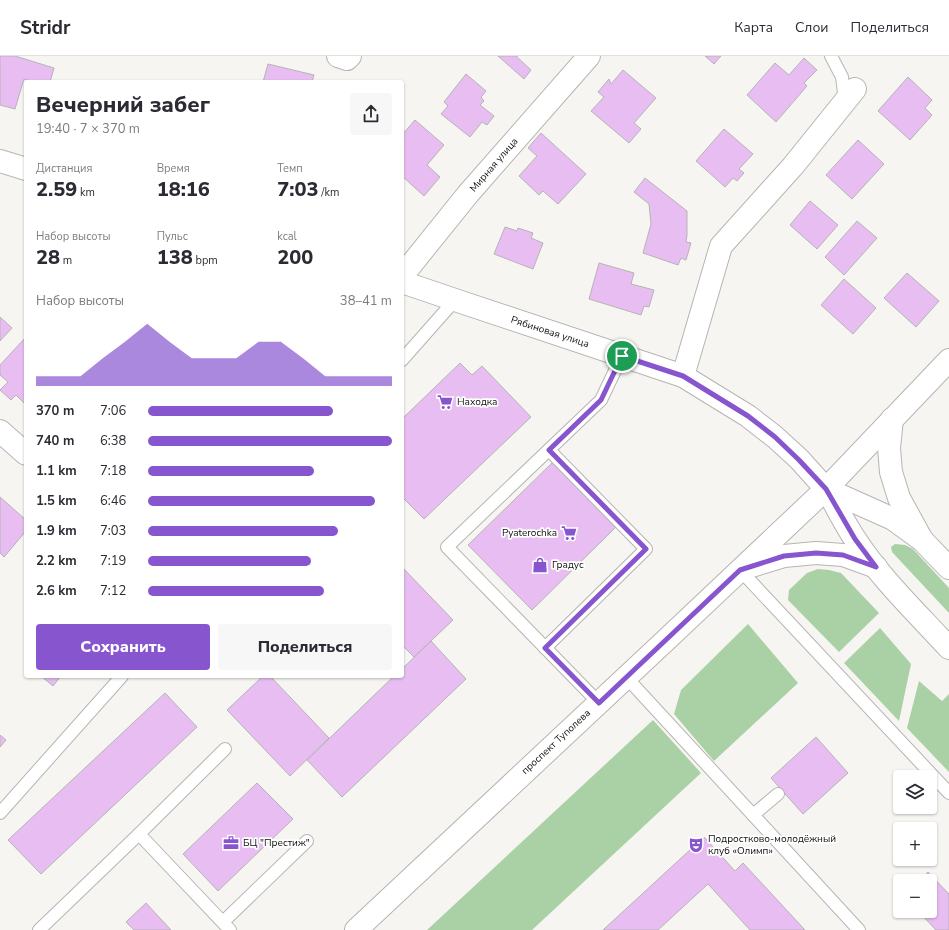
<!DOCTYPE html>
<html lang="ru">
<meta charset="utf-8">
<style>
:root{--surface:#fff;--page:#f7f7f7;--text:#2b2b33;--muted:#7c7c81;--line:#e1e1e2;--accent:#8756cf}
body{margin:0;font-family:"Nunito Sans",sans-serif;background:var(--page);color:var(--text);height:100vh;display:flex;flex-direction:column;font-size:15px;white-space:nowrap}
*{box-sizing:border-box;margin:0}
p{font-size:13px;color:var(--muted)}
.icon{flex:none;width:22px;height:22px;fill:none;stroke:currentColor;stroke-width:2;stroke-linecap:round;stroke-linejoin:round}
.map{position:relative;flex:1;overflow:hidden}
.drawer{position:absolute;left:24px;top:24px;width:380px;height:598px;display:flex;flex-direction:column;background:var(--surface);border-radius:4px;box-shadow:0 1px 3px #0004}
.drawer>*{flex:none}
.controls{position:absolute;left:893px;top:714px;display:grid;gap:8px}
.controls a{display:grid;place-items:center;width:44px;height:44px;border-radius:4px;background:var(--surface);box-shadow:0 1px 3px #0004;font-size:20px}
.pin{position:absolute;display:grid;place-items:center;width:34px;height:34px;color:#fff;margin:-17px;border:2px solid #fff;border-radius:50%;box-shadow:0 1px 4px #0007}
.round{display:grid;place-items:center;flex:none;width:42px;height:42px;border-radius:4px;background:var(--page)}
.head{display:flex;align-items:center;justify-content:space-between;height:68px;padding:0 12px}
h1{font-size:22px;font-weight:800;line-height:30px}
.stats{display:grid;grid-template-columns:repeat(3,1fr);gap:6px;height:68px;padding:4px 12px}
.stats div{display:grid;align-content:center}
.stats b{font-size:20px;font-weight:800}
.stats small{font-size:11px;font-weight:400}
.stats p{font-size:11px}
.chart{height:112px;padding:8px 12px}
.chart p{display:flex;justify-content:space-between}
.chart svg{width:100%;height:72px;margin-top:4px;fill:var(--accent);opacity:.7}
.action{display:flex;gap:8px;margin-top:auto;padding:8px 12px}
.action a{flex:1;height:46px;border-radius:4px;background:var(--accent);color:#fff;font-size:16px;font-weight:800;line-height:46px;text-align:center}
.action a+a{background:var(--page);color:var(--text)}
ul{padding:0 12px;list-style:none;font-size:13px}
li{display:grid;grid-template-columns:64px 48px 1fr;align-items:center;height:30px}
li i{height:10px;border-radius:5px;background:var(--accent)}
header{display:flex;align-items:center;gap:24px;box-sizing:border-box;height:56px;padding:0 20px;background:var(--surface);border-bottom:1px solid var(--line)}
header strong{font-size:19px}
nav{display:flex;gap:22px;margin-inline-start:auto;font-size:14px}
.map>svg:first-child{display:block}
.green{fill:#aad0a5}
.building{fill:#e8bef2;stroke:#b6b3b6}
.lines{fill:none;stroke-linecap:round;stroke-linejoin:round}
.service-casing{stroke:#b7b5b2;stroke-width:14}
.minor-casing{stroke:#b7b5b2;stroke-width:24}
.secondary-casing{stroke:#b7b5b2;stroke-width:24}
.service{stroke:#fff;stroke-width:12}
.minor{stroke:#fff;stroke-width:22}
.secondary{stroke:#fff;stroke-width:22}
.route-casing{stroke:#fff;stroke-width:8}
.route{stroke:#8756cf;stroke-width:5}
.labels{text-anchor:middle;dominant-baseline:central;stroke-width:3.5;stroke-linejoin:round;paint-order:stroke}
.street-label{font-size:10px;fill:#111110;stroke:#fff}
.poi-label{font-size:10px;fill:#111110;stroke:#fff;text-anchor:start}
</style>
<header>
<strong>Stridr</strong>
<nav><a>Карта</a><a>Слои</a><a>Поделиться</a></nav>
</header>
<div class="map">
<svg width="949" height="874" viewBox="0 0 949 874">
<rect width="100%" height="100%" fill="#f6f5f1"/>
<!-- green -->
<g class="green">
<path d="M895,488l10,1 8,4 36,39v25l-57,-61 -1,-5z"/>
<path d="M818,513l11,1 12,3 38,40 -40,39 -51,-52 1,-10 18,-17z"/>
<path d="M748,568l50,59 -84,78 -40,-47 7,-24z"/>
<path d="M880,572l31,36 -12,57 -55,-58z"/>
<path d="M919,625l23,20 7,-7v78l-42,-44z"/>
<path d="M653,664l48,53 -169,157h-105z"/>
</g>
<!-- building -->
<g class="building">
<path d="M0,0h15l39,12 -4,14h-16l-10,-3 -9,30 -15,-4z"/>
<path d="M498,0h19v1l14,13 -7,9z"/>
<path d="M705,0h16l-7,8z"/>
<path d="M804,2l13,12 -13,13 3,3 -31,36 -29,-27 28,-32 14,12z"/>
<path d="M268,8l46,11 -2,7h-49z"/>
<path d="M623,14l33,28 -22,25 7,6 -12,14 -38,-32 13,-14 -6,-5 11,-13 2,5z"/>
<path d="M466,18l20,17 -5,6 3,4 -4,4 14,11 -7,9 -5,-3 -12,15 -29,-23 7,-8 -4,-4z"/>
<path d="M908,21l24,23 -7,8 7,7 -22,25 -32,-29z"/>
<path d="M415,64l29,25 -17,20 13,12 -16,19 -22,-20v-41z"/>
<path d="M724,73l29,25 -14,15 5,4 -7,8 -4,-3 -8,9 -29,-26z"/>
<path d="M541,77l45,41 -28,30 -15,-13 -4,4 -20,-19 18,-20 -9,-8z"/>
<path d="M858,84l26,24 -32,35 -26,-24z"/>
<path d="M645,122l42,33v24l-1,7 5,1 -5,17 -5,-2 -3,7 -35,-12 8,-29 -2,-20 -15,-12z"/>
<path d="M810,145l28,24 -21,24 -27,-24z"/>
<path d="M857,165l20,17 -33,37 -19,-18z"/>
<path d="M505,171l12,4 1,-3 15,5 -2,5 12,5 -10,26 -39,-15z"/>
<path d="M599,207l35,10 -3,11 23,6 -5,17 -5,-1 -3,9 -52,-16z"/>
<path d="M907,217l32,28 -23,26 -32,-29z"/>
<path d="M844,223l32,29 -23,26 -32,-29z"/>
<path d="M0,261l12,11 -12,13z"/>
<path d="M26,281v68l-10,-10 -5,5 -11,-10 8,-8 -8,-7v-10z"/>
<path d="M460,307l12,12 10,-9 49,51 -107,102 -21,-21 -1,1v-80z"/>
<path d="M554,405l63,65 -85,84 -64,-65z"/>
<path d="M0,441l26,23v11l-22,26 -4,-4z"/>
<path d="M402,511l51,53 -39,37 -12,-12z"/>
<path d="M431,585l35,38 -124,118 -35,-37 87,-84h8v-7z"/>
<path d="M41,620h20l-8,10z"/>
<path d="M263,620h7l59,62 -39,38 -63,-66z"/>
<path d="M165,637l32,34 -156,147 -33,-34z"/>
<path d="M0,679l6,5 -6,7z"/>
<path d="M816,681l32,36 -45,41 -32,-36z"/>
<path d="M257,727l36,36 -75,72 -35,-37z"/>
<path d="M704,781l31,34 8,-8 62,67h-55l-42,-46 -50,46h-55z"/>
<path d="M928,816l21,22v36h-13l-18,-19h12v-30h-11z"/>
<path d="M146,847l25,27h-37l-8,-8z"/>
</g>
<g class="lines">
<defs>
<g id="service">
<path d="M831,0l11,21 3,24"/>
<path d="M402,304l53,-60"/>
<path d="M740,514l209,223"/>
<path d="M545,592l101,-99 -97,-99"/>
<path d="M626,621l233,253"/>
<path d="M599,647l-152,-156 154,-147 21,-44"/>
<path d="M225,693l-86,85 91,96"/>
<path d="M0,757l122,-137"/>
<path d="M753,759l25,-21"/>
<path d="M223,866l84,-81"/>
<path d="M39,874l100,-96"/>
</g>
<g id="minor">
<path d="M338,0l9,3 3,-3"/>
<path d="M0,105l26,8"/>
<path d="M402,220l66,-82 121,-138"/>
<path d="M402,226l53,18 228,76 65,40 27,21 24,22 27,30 123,-129"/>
<path d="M683,320l38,-130 72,-80 62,-77"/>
<path d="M892,363l-3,29 2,24 8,26 23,42"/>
<path d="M0,375l26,23"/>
</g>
<g id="secondary">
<path d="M826,433c10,16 18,34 29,50 26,40 62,74 94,109"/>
<path d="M826,433l67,30 29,21 27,28"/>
<path d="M745,512l39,-12 32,-3 27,2 33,12"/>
<path d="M356,874l309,-289 161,-152"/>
</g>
</defs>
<!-- service casing -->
<use href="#service" class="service-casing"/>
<!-- minor casing -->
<use href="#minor" class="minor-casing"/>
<!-- secondary casing -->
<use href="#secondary" class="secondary-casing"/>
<!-- service -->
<use href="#service" class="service"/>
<!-- minor -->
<use href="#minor" class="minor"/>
<!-- secondary -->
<use href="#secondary" class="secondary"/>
</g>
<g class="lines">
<defs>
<path id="route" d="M622,300l61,20 65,40 27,21 24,23 27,29 29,50 21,28 -33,-12 -27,-2 -32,3 -44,14 -141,133 -54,-55 101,-99 -97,-99 52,-50z"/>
</defs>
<!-- route casing -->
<use href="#route" class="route-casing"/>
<!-- route -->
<use href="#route" class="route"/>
</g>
<!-- icons -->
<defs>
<symbol id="supermarket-bare" viewBox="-9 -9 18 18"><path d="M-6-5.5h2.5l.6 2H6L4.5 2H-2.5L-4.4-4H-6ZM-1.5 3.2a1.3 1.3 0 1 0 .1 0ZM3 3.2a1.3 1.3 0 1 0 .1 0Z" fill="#8756cf" stroke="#fff" stroke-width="2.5" paint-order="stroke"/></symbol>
<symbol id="shop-bare" viewBox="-9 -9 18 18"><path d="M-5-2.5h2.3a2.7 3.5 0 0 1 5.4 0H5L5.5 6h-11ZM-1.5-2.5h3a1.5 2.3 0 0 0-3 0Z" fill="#8756cf" stroke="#fff" stroke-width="2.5" paint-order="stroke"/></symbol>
<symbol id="office-bare" viewBox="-9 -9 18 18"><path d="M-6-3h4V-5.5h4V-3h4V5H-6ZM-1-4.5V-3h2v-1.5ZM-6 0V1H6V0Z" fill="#8756cf" stroke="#fff" stroke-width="2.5" paint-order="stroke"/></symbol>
<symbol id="theatre-bare" viewBox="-9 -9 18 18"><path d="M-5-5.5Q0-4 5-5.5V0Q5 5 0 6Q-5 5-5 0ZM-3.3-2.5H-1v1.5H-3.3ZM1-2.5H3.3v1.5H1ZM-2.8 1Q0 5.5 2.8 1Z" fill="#8756cf" stroke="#fff" stroke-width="2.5" paint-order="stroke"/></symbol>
</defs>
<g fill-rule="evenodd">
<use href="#supermarket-bare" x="434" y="335" width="22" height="22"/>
<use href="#supermarket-bare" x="558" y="466" width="22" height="22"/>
<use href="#shop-bare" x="529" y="498" width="22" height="22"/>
<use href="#office-bare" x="220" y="776" width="22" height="22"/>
<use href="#theatre-bare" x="685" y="778" width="22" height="22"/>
</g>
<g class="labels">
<!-- street labels -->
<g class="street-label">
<text transform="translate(494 109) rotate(-49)">Мирная улица</text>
<text transform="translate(550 276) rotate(18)">Рябиновая улица</text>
<text transform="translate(556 686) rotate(-43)">проспект Туполева</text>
</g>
<!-- poi labels -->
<g class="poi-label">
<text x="457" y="346">Находка</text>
<text x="557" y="477" text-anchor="end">Pyaterochka</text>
<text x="552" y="509">Градус</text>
<text x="708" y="783">Подростково-молодёжный<tspan x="708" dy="12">клуб «Олимп»</tspan></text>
<text x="243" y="787">БЦ "Престиж"</text>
</g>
</g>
</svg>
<div class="controls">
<a><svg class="icon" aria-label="layers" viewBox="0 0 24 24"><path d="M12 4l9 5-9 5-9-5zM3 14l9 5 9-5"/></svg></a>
<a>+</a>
<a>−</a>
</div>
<div class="pin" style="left:622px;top:300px;background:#1e9e55"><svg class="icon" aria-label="arrive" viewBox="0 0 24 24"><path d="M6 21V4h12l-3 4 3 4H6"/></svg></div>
<section class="drawer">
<div class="head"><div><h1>Вечерний забег</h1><p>19:40 · 7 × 370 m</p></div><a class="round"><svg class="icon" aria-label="share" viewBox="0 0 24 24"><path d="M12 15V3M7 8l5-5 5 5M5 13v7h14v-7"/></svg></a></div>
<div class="stats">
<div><p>Дистанция</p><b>2.59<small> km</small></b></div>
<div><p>Время</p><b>18:16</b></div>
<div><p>Темп</p><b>7:03<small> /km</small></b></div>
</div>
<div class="stats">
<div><p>Набор высоты</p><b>28<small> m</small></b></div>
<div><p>Пульс</p><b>138<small> bpm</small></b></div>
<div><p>kcal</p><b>200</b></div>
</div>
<div class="chart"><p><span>Набор высоты</span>38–41 m</p>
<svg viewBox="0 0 160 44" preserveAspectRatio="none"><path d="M0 44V38L10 38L20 38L30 27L40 17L50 6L60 17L70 27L80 27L90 27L100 17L110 17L120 27L130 38L140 38L150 38L160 38V44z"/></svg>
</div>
<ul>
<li><b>370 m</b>7:06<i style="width:76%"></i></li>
<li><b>740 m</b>6:38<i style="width:100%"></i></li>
<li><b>1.1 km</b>7:18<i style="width:68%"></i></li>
<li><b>1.5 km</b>6:46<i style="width:93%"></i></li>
<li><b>1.9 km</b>7:03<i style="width:78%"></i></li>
<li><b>2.2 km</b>7:19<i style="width:67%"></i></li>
<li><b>2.6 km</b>7:12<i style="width:72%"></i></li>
</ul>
<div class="action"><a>Сохранить</a><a>Поделиться</a></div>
</section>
</div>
